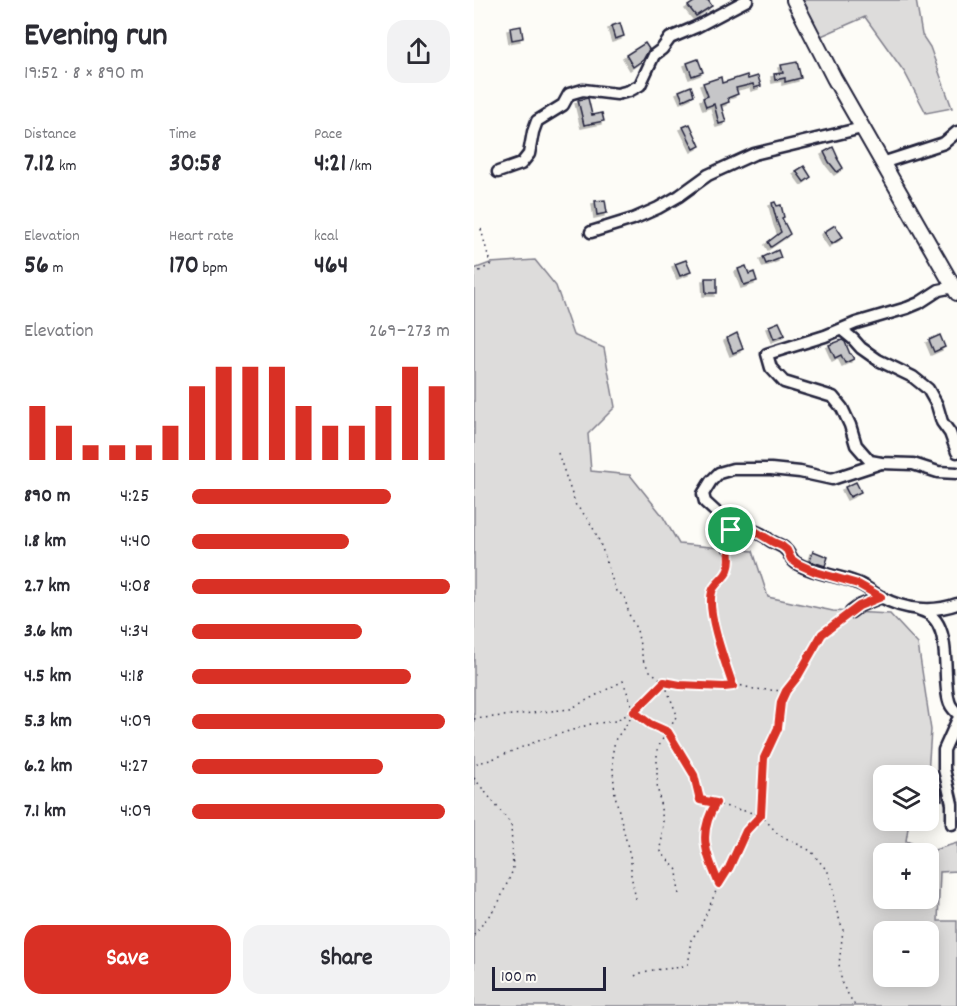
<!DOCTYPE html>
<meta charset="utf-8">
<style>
:root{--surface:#fff;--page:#f2f2f3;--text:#2b2b33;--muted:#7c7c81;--accent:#d93025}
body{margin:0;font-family:Dekko,sans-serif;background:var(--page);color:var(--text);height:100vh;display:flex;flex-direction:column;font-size:22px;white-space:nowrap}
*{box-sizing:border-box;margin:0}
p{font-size:20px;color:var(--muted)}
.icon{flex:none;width:33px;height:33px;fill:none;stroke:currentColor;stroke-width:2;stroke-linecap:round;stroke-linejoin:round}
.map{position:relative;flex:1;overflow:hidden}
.side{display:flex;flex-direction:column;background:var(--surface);width:474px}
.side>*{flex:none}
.buttons{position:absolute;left:399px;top:765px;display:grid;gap:12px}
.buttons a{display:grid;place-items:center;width:66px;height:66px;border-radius:12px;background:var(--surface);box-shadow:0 3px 15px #0003;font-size:30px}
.scale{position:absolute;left:18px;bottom:15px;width:114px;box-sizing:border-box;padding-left:6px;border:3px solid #22223b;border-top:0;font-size:16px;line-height:21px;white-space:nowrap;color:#22223b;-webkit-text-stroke:4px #fdfcf7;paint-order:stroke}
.pin{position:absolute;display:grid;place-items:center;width:51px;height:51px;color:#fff;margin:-26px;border:3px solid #fff;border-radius:50%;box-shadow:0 2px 6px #0007}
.round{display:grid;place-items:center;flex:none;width:63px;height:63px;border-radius:18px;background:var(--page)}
.head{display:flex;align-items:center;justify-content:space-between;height:102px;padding:0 24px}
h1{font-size:33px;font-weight:800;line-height:45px}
.stats{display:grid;grid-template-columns:repeat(3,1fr);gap:9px;height:102px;padding:6px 24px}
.stats div{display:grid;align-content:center}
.stats b{font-size:26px;font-weight:800}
.stats small{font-size:16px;font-weight:400}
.stats p{font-size:16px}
.chart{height:168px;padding:12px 24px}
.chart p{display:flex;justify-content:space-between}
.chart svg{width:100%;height:108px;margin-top:6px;stroke:var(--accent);stroke-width:6}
.primary-button{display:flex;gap:12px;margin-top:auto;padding:12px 24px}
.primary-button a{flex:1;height:69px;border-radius:18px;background:var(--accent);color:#fff;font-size:24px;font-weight:800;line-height:69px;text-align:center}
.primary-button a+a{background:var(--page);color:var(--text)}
ul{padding:0 24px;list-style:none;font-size:20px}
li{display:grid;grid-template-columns:96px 72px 1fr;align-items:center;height:45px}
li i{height:15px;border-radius:8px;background:var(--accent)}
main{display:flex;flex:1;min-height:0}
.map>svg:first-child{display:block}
.green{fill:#dddcdb;stroke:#807f8b;stroke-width:1.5;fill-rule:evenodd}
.building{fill:#c6c6c8;stroke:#22223b;stroke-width:1.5;filter:url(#shadow)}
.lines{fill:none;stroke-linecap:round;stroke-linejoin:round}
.minor-casing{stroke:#22223b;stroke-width:15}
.major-casing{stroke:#22223b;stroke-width:18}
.path{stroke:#22223b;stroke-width:1.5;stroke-dasharray:1.5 4.5;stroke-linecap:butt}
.minor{stroke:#fdfcf7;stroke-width:10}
.major{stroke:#fdfcf7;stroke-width:14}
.route-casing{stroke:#fff;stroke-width:12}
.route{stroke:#d93025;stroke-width:8}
</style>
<main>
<section class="side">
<div class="head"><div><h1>Evening run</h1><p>19:52 · 8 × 890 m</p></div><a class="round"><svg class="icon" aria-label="share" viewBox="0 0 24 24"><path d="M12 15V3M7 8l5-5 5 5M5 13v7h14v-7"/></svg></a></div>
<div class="stats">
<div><p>Distance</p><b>7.12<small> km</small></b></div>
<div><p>Time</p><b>30:58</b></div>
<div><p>Pace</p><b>4:21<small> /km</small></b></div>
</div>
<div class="stats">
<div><p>Elevation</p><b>56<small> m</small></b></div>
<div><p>Heart rate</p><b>170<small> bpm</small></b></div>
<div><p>kcal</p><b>464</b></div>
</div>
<div class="chart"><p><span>Elevation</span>269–273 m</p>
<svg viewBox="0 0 160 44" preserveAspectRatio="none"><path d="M5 44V22M15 44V30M25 44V38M35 44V38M45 44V38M55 44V30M65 44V14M75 44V6M85 44V6M95 44V6M105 44V22M115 44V30M125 44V30M135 44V22M145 44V6M155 44V14"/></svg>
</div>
<ul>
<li><b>890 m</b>4:25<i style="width:77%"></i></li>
<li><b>1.8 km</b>4:40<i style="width:61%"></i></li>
<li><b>2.7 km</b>4:08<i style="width:100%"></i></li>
<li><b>3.6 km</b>4:34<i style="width:66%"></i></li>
<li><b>4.5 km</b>4:18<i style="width:85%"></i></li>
<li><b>5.3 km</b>4:09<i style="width:98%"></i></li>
<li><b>6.2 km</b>4:27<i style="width:74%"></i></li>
<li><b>7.1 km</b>4:09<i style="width:98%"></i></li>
</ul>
<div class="primary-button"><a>Save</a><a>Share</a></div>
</section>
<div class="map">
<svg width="483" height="1006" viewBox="0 0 483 1006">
<defs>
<filter id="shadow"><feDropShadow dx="-3" dy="3" stdDeviation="0" flood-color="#0004"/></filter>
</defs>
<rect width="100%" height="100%" fill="#fdfcf7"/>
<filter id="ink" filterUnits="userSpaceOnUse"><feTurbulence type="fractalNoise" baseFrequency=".0167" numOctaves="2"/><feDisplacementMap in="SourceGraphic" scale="12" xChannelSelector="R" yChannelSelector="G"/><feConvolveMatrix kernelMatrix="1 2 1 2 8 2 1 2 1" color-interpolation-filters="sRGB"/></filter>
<g filter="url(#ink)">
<!-- green -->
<g class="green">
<path d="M327,0h115l6,35 8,12 22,61 -26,5 -21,-40 -40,-56 -46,20z"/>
<path d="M61,260l21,26 17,49 31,13 11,59 -27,27 3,37 39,4 32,40 17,29 74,7 15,46 65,14 57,3 28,30 13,86 -3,44 -2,2h-42v44l25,1 -3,20 25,10 26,-8v28l-17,1 -2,49h19v85h-483v-737l16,-6zM410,854h44v44h-44zM410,932h44v44h-44z"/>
</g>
<!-- building -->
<g class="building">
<path d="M223,0h11l4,6 -16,10 -8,-10z"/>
<path d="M146,23l4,13 -9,3 -4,-13z"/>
<path d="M47,26l2,12 -11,2 -2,-12z"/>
<path d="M171,43l4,6 -6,11 -10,7 -7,-12z"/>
<path d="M224,59l5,13 -11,4 -5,-13z"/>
<path d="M323,62l4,16 -16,4v-4l-10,2 -1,-6 9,-1 -2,-8z"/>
<path d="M273,75l1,4 10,-3 3,10 -7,2 -1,-4 -17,4 2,6 -10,4 1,4 -8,3 5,17 -7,2 -5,-20 -8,3 -3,-9 5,-2 -5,-13 18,-6 1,6z"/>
<path d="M217,86l3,9 -11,5 -4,-9z"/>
<path d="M114,98l4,17 10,-2 2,8 -20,4 -6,-25z"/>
<path d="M216,124l10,22 -6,3 -11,-22z"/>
<path d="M359,147l5,11h-1l6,10 -6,4 -8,-10 -5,-10z"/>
<path d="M330,166l7,11 -7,5 -8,-11z"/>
<path d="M131,200l2,13 -10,2 -2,-14z"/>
<path d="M301,202l2,4 4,-1 3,12 -2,1 8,16 -19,13 -3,-5 13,-10 -4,-10 -5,-19z"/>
<path d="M361,225l8,12 -11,7 -8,-12z"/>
<path d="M304,250l3,8 -15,6 -3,-7z"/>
<path d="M212,260l5,12 -11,4 -5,-12z"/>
<path d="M272,266l3,8 5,-2 3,9 -13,4 -6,-16z"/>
<path d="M231,278h12v15h-11z"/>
<path d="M305,322l6,13 -11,4 -5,-13z"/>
<path d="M263,333l6,16 -10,4 -6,-15z"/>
<path d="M466,335l5,12 -11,5 -5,-12z"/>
<path d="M368,340l3,2 5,12h1l3,5 -9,4 -4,-8 -6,3 -6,-13z"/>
<path d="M382,482l5,10 -11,5 -5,-10z"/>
<path d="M339,551l15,6 -3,9 -15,-5z"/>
<path d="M457,788h10l1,12h-11z"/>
</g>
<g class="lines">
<defs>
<g id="minor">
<path d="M408,163l62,-20 13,-11"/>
<path d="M24,172l23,-8 8,-10 4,-22 4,-11 26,-16 6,-11 14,-4 34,4 12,-3 11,-6 14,-30 8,-6 8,-11 26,-11 51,-27"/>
<path d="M117,232l42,-13 25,-11 21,-12 29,-21 46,-21 108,-26"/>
<path d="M480,287l-15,3 -20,13 -12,5 -51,15 -31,13 -58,18 4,14 13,14 49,15 9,11 8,17 6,20 14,16 11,2 32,1 25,8 19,1"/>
<path d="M368,330l11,9 8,9 17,12 35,17 15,12 9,16 5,17 8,11 7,19"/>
<path d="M257,529c13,-1 23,0 35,8 2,2 4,4 7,5 5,3 9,3 12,7 5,4 5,10 11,14 18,11 41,12 61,20 9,3 16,10 24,14 23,13 51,16 76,7"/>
<path d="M257,529l-13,-15 -13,-12 -2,-8 8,-13 8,-8 14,-4h38l29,3 32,7 49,-16"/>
<path d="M255,548l-2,-12 4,-7"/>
<path d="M446,610c35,9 21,66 29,91 1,5 5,9 8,12"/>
<path d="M377,612l8,-6 22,-9"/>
<path d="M478,824v-20l-8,-35v-19l13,-29"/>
</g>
<path id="major" d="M320,0l40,78 123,215"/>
</defs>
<!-- minor casing -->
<use href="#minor" class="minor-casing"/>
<!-- major casing -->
<use href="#major" class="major-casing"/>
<!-- path -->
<g class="path">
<path d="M0,274l16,-9v-2l-9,-34"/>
<path d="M84,453l18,53c23,20 30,57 40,85l8,5 6,21 7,13 6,30 7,11 14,11 16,3 44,2 15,-2 15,4 31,2"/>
<path d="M256,558l-2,12 -15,18 -3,11 5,31 18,55"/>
<path d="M370,618l-21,16 -25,43 -12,14 -5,11 -3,26 -14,30 -3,57 17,19 33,17 17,21 5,15 2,19 8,24 -4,34 3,20 13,22"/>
<path d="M160,712l16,12 18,8 -6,8 -5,10v34l6,37 -2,31 16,18 2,27"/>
<path d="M0,719l96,-10 53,-28 11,30 -19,10 -24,3 -56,18 -45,18 -16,4"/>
<path d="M0,778l37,46 2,46 -15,34 -24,31"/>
<path d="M241,804c-18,30 -9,50 4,80"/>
<path d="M161,976c16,-10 36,-4 53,-12l3,-16v-8l10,-14 18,-42 11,-16 16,-37 15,-16 -61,-15 -5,-25 -27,-43 9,-17 -13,-33 -30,29 -5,10 -14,19 -2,11v20l2,24 16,65v15l5,24"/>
</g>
<!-- minor -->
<use href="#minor" class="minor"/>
<!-- major -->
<use href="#major" class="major"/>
</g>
</g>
<g class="lines" filter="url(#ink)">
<defs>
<path id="route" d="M269,528l10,2 20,12 9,4 5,4 4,9 7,5 18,8 42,12 23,13 -22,9 -37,28 -24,42 -12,15 -5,11 -3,26 -14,30 -3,57 -15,16 -17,37 -10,16c-13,-31 -22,-50 -3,-81l-16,-3 -6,-25 -26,-43 -18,-8 -16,-12 30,-30 16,3 44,2 9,-1c-7,-21 -27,-74 -21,-94 2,-9 13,-13 16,-22 6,-14 -4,-27 3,-40z"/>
</defs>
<!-- route casing -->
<use href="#route" class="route-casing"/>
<!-- route -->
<use href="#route" class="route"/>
</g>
</svg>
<div class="buttons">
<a><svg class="icon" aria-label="layers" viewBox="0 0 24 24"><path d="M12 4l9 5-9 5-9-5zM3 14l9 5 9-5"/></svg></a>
<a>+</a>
<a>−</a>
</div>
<div class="scale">100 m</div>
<div class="pin" style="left:257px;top:530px;background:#1e9e55"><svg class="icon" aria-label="arrive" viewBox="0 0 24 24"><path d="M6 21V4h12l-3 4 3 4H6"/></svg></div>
</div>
</main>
